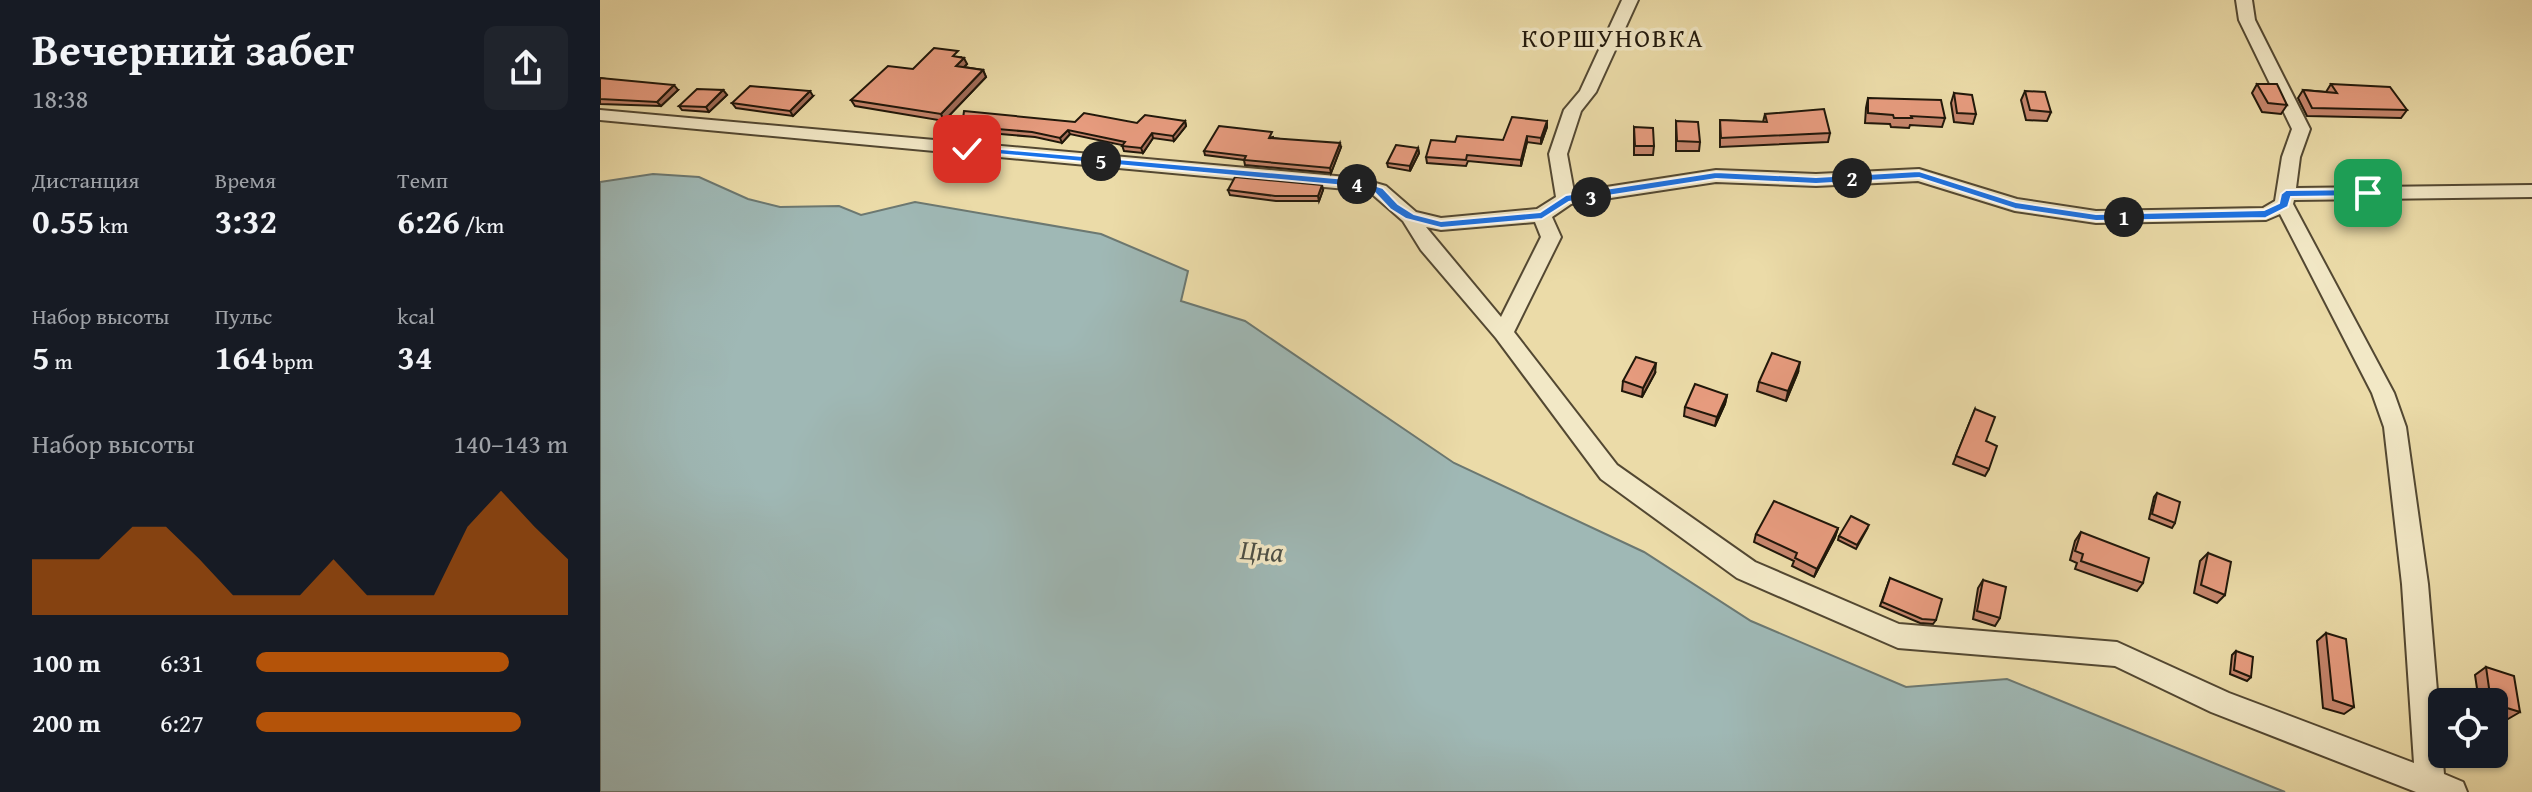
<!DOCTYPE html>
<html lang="ru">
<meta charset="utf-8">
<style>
:root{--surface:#171b24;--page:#20242c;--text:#f1f3f6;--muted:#9ea1a6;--accent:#b45309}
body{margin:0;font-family:"Gentium Book Plus",serif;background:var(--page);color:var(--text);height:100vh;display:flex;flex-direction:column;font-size:30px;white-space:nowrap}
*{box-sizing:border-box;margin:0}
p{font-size:26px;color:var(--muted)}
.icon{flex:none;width:44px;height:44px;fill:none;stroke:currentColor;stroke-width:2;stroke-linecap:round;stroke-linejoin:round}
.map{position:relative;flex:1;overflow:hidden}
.panel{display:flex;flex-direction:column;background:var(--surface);width:600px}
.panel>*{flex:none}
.tools{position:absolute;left:1828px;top:688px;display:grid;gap:16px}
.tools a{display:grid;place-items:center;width:80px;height:80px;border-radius:12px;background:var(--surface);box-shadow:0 2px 6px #0004;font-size:40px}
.pin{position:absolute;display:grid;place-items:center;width:68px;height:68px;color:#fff;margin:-34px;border-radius:16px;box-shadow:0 4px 12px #0006}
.km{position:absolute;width:40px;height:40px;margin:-20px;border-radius:50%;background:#222;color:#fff;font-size:22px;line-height:40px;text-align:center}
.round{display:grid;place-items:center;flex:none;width:84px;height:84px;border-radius:12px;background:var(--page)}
.head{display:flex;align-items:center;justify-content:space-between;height:136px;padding:0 32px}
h1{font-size:44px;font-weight:800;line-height:60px}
.metrics{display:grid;grid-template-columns:repeat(3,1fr);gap:12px;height:136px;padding:8px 32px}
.metrics div{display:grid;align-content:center}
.metrics b{font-size:34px;font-weight:800}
.metrics small{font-size:22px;font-weight:400}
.metrics p{font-size:22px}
.chart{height:224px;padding:16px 32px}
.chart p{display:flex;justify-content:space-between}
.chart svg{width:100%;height:144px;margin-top:8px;fill:var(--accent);opacity:.7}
ul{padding:0 32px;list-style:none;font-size:26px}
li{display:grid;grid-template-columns:128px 96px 1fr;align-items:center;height:60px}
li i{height:20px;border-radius:10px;background:var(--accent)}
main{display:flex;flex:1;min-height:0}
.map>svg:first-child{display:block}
.water{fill:#9fb8b5;stroke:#6c7871;stroke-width:2}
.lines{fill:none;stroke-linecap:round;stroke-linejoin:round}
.minor-casing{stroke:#534832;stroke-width:4}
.minor{fill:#f2e8c6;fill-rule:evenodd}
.wall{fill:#c6856c;stroke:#20170a;stroke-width:2}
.shaded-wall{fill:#a16c58;stroke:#20170a;stroke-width:2}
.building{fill:#e69b7e;stroke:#20170a;stroke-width:2}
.route{fill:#1a73e8;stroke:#fff;stroke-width:2}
.labels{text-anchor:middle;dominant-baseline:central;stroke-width:7;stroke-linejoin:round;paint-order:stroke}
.far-quarter-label{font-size:26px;letter-spacing:2px;fill:#20170a;stroke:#f2e8c6}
.water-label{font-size:28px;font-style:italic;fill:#4c4f46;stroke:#f2e8c6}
</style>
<main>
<section class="panel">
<div class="head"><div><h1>Вечерний забег</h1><p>18:38</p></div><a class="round"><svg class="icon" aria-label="share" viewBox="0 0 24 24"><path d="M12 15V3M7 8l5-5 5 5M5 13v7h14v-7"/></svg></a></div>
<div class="metrics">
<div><p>Дистанция</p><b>0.55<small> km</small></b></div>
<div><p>Время</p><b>3:32</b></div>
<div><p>Темп</p><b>6:26<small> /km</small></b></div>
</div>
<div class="metrics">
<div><p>Набор высоты</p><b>5<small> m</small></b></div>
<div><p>Пульс</p><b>164<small> bpm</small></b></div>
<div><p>kcal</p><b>34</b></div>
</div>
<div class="chart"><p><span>Набор высоты</span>140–143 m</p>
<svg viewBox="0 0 160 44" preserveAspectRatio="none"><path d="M0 44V27L10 27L20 27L30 17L40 17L50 27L60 38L70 38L80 38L90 27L100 38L110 38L120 38L130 17L140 6L150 17L160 27V44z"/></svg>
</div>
<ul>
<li><b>100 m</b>6:31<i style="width:81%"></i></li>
<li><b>200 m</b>6:27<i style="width:85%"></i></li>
</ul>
</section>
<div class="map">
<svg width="1932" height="792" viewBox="0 0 1932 792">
<rect width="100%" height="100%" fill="#ebdba8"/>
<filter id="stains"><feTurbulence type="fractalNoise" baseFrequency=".0025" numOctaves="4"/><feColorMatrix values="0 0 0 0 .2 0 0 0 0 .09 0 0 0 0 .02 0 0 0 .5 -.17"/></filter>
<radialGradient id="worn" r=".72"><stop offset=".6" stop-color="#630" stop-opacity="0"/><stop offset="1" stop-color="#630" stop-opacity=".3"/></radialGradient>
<!-- water -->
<path class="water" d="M53,174l46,3 49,22 32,8 59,-1 22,9 54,-13 186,32 87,37 -7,30 64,20 209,142 190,89 107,69 155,66 101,-8 278,113h-1685v-610z"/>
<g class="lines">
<defs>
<path id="minor" d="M1022,0h16l-42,92 -15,19 -14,43 7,38 142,-22 100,4 103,-5 98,30 79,12 167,-3 12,-7 7,-44 10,-28 -53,-109 -3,-20h16l3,20 55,109 -10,28 -4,31 236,-3v12l-238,3 -1,4 101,189 12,34 22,157 16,190 19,8 4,10h-51l-205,-80 -96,-46 -217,-18 -161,-70 -136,-99 -105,-141 -75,-88 -18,-29 -31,-27 -15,-4 -757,-70v-10l758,68 28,8 30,26 25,6 96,-9 19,-12 -7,-43 15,-44 16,-19zM1318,181l97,30 81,12 170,-3 14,-6 92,179 12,34 18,157 12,179 -185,-70 -112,-51 -218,-18 -144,-62 -138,-97 -103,-133 47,-95 -9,-20 19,-13 145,-22 100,4zM935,222l6,15 -40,80 -75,-90 15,3z"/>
</defs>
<!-- minor casing -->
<use href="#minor" class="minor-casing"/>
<!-- minor -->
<use href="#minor" class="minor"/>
</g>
<!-- wall -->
<g class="wall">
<path d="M361,57l6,7 -3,3 19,3 3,7 -42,44 -89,-15 -4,-6 62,-31z"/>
<path d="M0,78l78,12 -17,16 -61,-2z"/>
<path d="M1657,84l30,21 -6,9 -19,-2 -10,-19z"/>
<path d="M1731,84l76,26 -6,8 -94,-2 -9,-18 5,-8 23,2z"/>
<path d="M123,90l4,5 -18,17 -27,-2 -3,-4z"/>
<path d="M1425,91l26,21 -4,9 -21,-1 -5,-20z"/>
<path d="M1354,93l22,21 -3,10 -19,-2 -3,-19z"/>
<path d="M213,96l-20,20 -57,-8 -4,-5z"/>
<path d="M1268,98l77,20 -3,9 -32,-2 -1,3 -18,-1 -1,-3 -25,-1 1,-15z"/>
<path d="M1165,114l65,19 -2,9 -108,5v-27l43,2z"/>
<path d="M585,121l1,5 -12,15 -21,-3 -10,15 -19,-2 -2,-6 -52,-11 -8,9 -27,-6 -70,-6 -3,-5 113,-4 62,1z"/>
<path d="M947,121v6l-6,17 -14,-2 -6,24 -53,-5 -2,5 -39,-3 -1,-6 29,-15 48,-2z"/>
<path d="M1076,121l24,21 -1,9h-23z"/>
<path d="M1034,127l20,19 -1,9h-19z"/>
<path d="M673,137v1l68,9 -10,26 -86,-8 -1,-5 -39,-5 -1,-4z"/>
<path d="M818,148l1,5 -9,18 -22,-4 -1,-4z"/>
<path d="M628,190h95l-4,11h-43l-46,-6z"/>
<path d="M1198,372l-12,29 -29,-10 2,-9z"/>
<path d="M1055,373l-13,24 -20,-6 1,-10z"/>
<path d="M1127,395l-2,9 -10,22 -31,-10 1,-9z"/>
<path d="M1375,409l14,60 -4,7 -32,-12z"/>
<path d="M1557,493l18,30 -3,5 -23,-9 5,-22z"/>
<path d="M1238,528l-3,9 -21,40 -22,-11 2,-5 -40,-19 2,-8z"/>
<path d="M1267,529l-11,20 -18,-9 1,-4z"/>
<path d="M1481,532l62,51 -6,8 -62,-22 2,-6 -7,-3 5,-19z"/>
<path d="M1608,553l17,42 -8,8 -23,-10 6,-32z"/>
<path d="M1290,578l46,42 -3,4 -13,-1 -40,-17z"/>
<path d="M1383,580l17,38 -5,8 -22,-7 5,-31z"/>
<path d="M1726,633l28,74 -10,7 -21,-6 -6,-67z"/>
<path d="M1636,651l15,26 -4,4 -17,-7 2,-19z"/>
<path d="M1886,667l34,45 -12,7 -14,-4v-13h-15l-4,-27z"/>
</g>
<!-- shaded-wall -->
<g class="shaded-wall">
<path d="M364,58l3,6 -8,8 -3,-6z"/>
<path d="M383,70l3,7 -42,44 -3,-7z"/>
<path d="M74,85l4,5 -17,16 -4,-4z"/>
<path d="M123,90l4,5 -18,17 -3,-5z"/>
<path d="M210,91l3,5 -20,20 -3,-5z"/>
<path d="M585,121l1,5 -12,15 -1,-5z"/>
<path d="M947,121v6l-6,17v-6z"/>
<path d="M468,130l2,4 -8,9 -2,-5z"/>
<path d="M552,133l1,5 -10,15 -2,-5z"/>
<path d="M927,136v6l-6,24v-6z"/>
<path d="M740,143l1,4 -10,26 -1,-5z"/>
<path d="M818,148l1,5 -9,18v-5z"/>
<path d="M722,185l1,5 -4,11 -1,-5z"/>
<path d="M1200,362l-2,10 -12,29 2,-10z"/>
<path d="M1056,363l-1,10 -13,24 1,-9z"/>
<path d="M1127,395l-2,9 -10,22 2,-9z"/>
<path d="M1238,528l-3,9 -21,40 3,-8z"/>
</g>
<!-- building -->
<g class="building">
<path d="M334,48l24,3 -5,5 11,2 -8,8 27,4 -42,44 -90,-14 37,-34 25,3z"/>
<path d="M0,78l74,7 -17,17 -57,-3z"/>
<path d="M1657,84h20l10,21 -19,-2z"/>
<path d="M1731,84l59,3 17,23 -95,-2 -9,-18 34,3z"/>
<path d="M150,86l60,5 -20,20 -58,-8z"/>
<path d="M97,89l26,1 -17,17 -27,-1z"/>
<path d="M1425,91l20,1 6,20 -21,-2z"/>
<path d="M1354,93l18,2 4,19 -19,-1z"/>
<path d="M1268,98l73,2 4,18 -34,-2 1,2h-18l-1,-3 -25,-2z"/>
<path d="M1224,109l6,24 -109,5 -1,-18 47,2 -2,-8z"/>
<path d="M364,111l111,11 9,-9 53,10 8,-8 40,6 -12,15 -21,-3 -11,15 -19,-2 3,-4 -57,-12 -8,8 -28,-6 -70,-6z"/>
<path d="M912,117l35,4 -6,17 -14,-2 -6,24 -54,-5 -1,5 -40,-3 5,-17 24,2 2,-6 46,4z"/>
<path d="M1076,121l22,1 2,20 -23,-1z"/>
<path d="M619,126l53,6 -3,6 71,5 -10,25 -86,-8 2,-4 -42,-5z"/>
<path d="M1034,127l19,1 1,18h-19z"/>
<path d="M796,145l22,3 -8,18 -23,-3z"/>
<path d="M635,177l87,8 -4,11h-43l-47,-6z"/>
<path d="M1172,353l28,9 -12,29 -29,-9z"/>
<path d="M1036,357l20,6 -13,25 -20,-7z"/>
<path d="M1095,384l32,11 -10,22 -32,-10z"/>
<path d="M1375,409l20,8 -9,24 11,5 -8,23 -33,-13z"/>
<path d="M1557,493l23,9 -5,21 -23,-9z"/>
<path d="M1174,501l64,27 -21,41 -22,-11 2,-5 -41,-19z"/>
<path d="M1251,516l18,9 -12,20 -18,-9z"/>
<path d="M1481,532l68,26 -6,25 -62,-22 2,-7 -8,-3z"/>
<path d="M1608,553l23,9 -6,33 -24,-10z"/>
<path d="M1290,578l52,21 -6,21 -14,-1 -40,-17z"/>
<path d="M1383,580l23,7 -6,31 -23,-7z"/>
<path d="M1726,633l20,6 8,68 -21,-7z"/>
<path d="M1636,651l17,6 -2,20 -17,-7z"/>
<path d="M1886,667l28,9 6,36 -26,-8v-2h-3z"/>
</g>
<!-- route -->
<path class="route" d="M367,146l391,34 25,8 15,16 16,10 27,7 99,-9 26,-17 150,-23 100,5 103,-6 97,31 80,12 168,-4 15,-7 2,-9 5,-4 82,-1 6,4 -6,3 -77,1 -3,10 -22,11 -170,3 -81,-12 -96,-31 -103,6 -100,-5 -147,23 -27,17 -101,9 -35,-9 -16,-10 -15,-16 -18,-6 -394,-36v-4z"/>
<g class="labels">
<!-- far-quarter labels -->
<g class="far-quarter-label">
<text x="1013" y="37">КОРШУНОВКА</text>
</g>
<!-- water labels -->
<g class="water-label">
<text transform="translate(662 550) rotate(4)">Цна</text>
</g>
</g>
<rect width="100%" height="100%" filter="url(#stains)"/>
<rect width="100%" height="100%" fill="url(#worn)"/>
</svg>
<div class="tools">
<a><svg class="icon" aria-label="locate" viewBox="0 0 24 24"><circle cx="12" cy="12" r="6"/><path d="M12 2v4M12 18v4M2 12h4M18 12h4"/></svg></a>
</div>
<div class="pin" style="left:1768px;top:193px;background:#1e9e55"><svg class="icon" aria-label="arrive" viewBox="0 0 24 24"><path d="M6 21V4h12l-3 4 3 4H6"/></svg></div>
<div class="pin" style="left:367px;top:149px;background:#d93025"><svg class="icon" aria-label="check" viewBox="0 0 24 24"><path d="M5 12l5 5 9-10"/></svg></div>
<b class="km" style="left:1524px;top:217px">1</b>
<b class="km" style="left:1252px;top:178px">2</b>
<b class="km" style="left:991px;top:197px">3</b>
<b class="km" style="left:757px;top:184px">4</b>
<b class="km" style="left:501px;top:161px">5</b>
</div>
</main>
